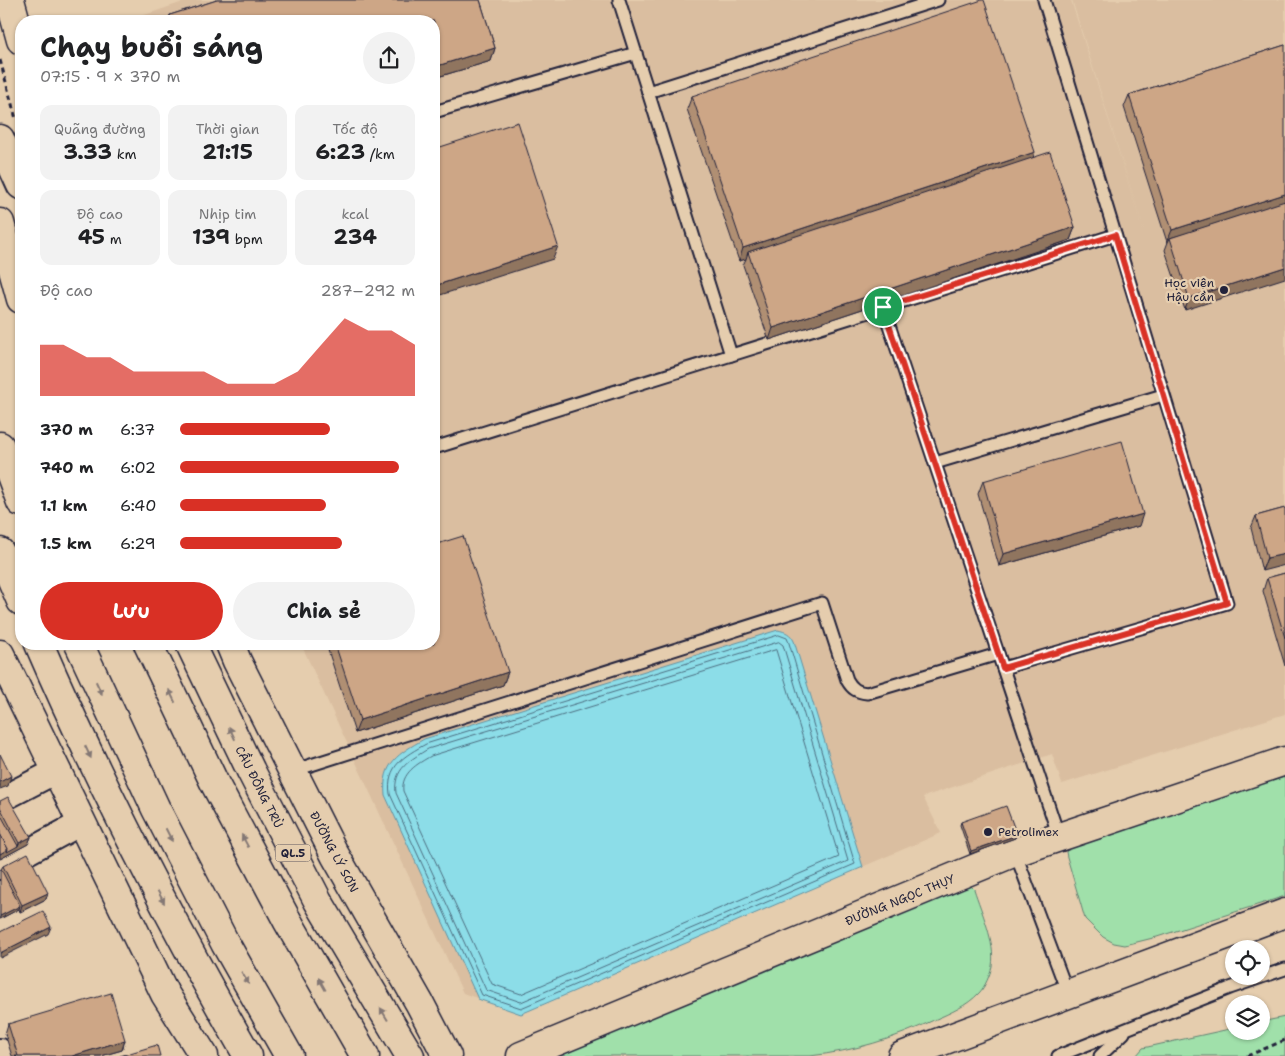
<!DOCTYPE html>
<html lang="vi">
<meta charset="utf-8">
<style>
:root{--surface:#fff;--page:#f2f2f2;--text:#202124;--muted:#757577;--accent:#d93025}
body{margin:0;font-family:"Shantell Sans",sans-serif;background:var(--page);color:var(--text);height:100vh;display:flex;flex-direction:column;font-size:19px;white-space:nowrap}
*{box-sizing:border-box;margin:0}
p{font-size:16px;color:var(--muted)}
.icon{flex:none;width:28px;height:28px;fill:none;stroke:currentColor;stroke-width:2;stroke-linecap:round;stroke-linejoin:round}
.map{position:relative;flex:1;overflow:hidden}
.details{position:absolute;left:15px;top:15px;width:425px;height:635px;display:flex;flex-direction:column;background:var(--surface);border-radius:20px;box-shadow:0 1px 4px #0004}
.details>*{flex:none}
.buttons{position:absolute;left:1225px;top:940px;display:grid;gap:10px}
.buttons a{display:grid;place-items:center;width:45px;height:45px;border-radius:50%;background:var(--surface);box-shadow:0 1px 4px #0004;font-size:25px}
.pin{position:absolute;display:grid;place-items:center;width:42px;height:42px;color:#fff;margin:-21px;border:2px solid #fff;border-radius:50%;box-shadow:0 1px 5px #0007}
.round{display:grid;place-items:center;flex:none;width:52px;height:52px;border-radius:26px;background:var(--page)}
.summary{display:flex;align-items:center;justify-content:space-between;height:85px;padding:0 25px}
h1{font-size:28px;font-weight:700;line-height:38px}
.stats{display:grid;grid-template-columns:repeat(3,1fr);gap:8px;height:85px;padding:5px 25px}
.stats div{display:grid;align-content:center;border-radius:12px;background:var(--page);text-align:center}
.stats b{font-size:21px;font-weight:700}
.stats small{font-size:14px;font-weight:400}
.stats p{font-size:14px}
.chart{height:140px;padding:10px 25px}
.chart p{display:flex;justify-content:space-between}
.chart svg{width:100%;height:90px;margin-top:5px;fill:var(--accent);opacity:.7}
.button{display:flex;gap:10px;margin-top:auto;padding:10px 25px}
.button a{flex:1;height:58px;border-radius:30px;background:var(--accent);color:#fff;font-size:20px;font-weight:700;line-height:58px;text-align:center}
.button a+a{background:var(--page);color:var(--text)}
ul{padding:0 25px;list-style:none;font-size:16px}
li{display:grid;grid-template-columns:80px 60px 1fr;align-items:center;height:38px}
li i{height:12px;border-radius:6px;background:var(--accent)}
.map>svg:first-child{display:block}
.built{fill:#dabea0}
.green{fill:#a0e0aa;stroke:#618172}
.water{fill:#8cdde8;stroke:#6292a3}
.lines{fill:none;stroke-linecap:round;stroke-linejoin:round}
.shore{stroke:#4c6d80;stroke-width:1}
.lane-casing{stroke:#22223b;stroke-width:15}
.street-casing{stroke:#22223b;stroke-width:28}
.secondary-casing{stroke:#22223b;stroke-width:31}
.primary-casing{stroke:#22223b;stroke-width:31}
.highway-casing{stroke:#22223b;stroke-width:31}
.path{stroke:#22223b;stroke-width:3;stroke-dasharray:5 4;stroke-linecap:butt}
.lane{stroke:#e5cdae;stroke-width:11}
.street{stroke:#e5cdae;stroke-width:24}
.secondary{stroke:#e5cdae;stroke-width:28}
.primary{stroke:#e5cdae;stroke-width:28}
.highway{stroke:#e5cdae;stroke-width:28}
.wall{fill:#b08f73;stroke:#22223b}
.shaded-wall{fill:#90745e;stroke:#22223b}
.building{fill:#cda686;stroke:#22223b}
.oneway{fill:#847874}
.route-casing{stroke:#fff;stroke-width:10}
.route{stroke:#d93025;stroke-width:6}
.poi-dot{fill:#22223b;stroke:#e5cdae;stroke-width:2}
.labels{text-anchor:middle;dominant-baseline:central;stroke-width:4.5;stroke-linejoin:round;paint-order:stroke}
.shield{fill:#e5cdae;stroke:#5c555e;stroke-width:1}
.shield-label{font-size:11px;font-weight:bold;fill:#22223b}
.poi-label{font-size:12px;fill:#22223b;stroke:#e5cdae;text-anchor:end}
.street-label{font-size:12px;fill:#22223b;stroke:#e5cdae}
</style>
<div class="map">
<svg width="1285" height="1056" viewBox="0 0 1285 1056">
<rect width="100%" height="100%" fill="#e5cdae"/>
<filter id="ink" filterUnits="userSpaceOnUse"><feTurbulence type="fractalNoise" baseFrequency=".02" numOctaves="2"/><feDisplacementMap in="SourceGraphic" scale="10" xChannelSelector="R" yChannelSelector="G"/><feConvolveMatrix kernelMatrix="1 2 1 2 8 2 1 2 1" color-interpolation-filters="sRGB"/></filter>
<g filter="url(#ink)">
<!-- built -->
<path class="built" d="M189,0h882l72,229 -71,-229h213v714l-223,70 -10,-30 -129,43 18,36 -420,181 -58,-21 -162,-349h133v-623h-307z"/>
<!-- green -->
<g class="green">
<path d="M1285,774v122l-128,41 -32,8 -11,-2 -11,-6 -18,-18 -18,-62 -1,-5 2,-3 58,-24z"/>
<path d="M968,883l6,6c7,22 22,54 18,77 -2,9 -7,21 -13,27 -12,13 -29,20 -45,27 -40,19 -80,31 -124,36h-271z"/>
<path d="M1285,1017v39h-149l7,-8 91,-20v3h27v-9z"/>
</g>
<!-- water -->
<path class="water" d="M778,630c8,2 12,3 16,11l69,226 -342,147 -43,-15 -93,-204c-3,-32 13,-41 39,-56z"/>
<g class="lines">
<!-- shore -->
<g class="shore">
<path d="M779,635l8,3 2,5 66,221 -334,144 -39,-13 -92,-201c-4,-28 14,-38 36,-50z"/>
<path d="M779,642l4,3 65,216 -327,141 -35,-12 -90,-197c-3,-24 14,-33 32,-44z"/>
<path d="M776,650l63,207 -318,137 -29,-10 -89,-193c-2,-18 14,-27 28,-35z"/>
</g>
<defs>
<g id="lane">
<path d="M619,0l112,355"/>
<path d="M648,92l290,-92"/>
<path d="M434,112l202,-59"/>
<path d="M883,307l176,530"/>
<path d="M434,448l681,-213"/>
<path d="M935,463l228,-68"/>
<path d="M1003,668l224,-65 -183,-603"/>
<path d="M292,771l530,-168 25,77c5,9 10,12 20,13l131,-39"/>
<path d="M1015,852l53,142"/>
<path d="M1058,1056l172,-68 55,-19"/>
<path d="M1100,1056l24,-23"/>
</g>
<g id="street">
<path d="M0,800l56,-29"/>
<path d="M0,867l81,-44"/>
<path d="M0,1051l3,5"/>
</g>
<g id="secondary">
<path d="M10,0l11,40"/>
<path d="M230,644l7,17 98,194 85,149 27,52"/>
<path d="M0,654l165,340 39,62"/>
<path d="M521,1056l494,-204 270,-91"/>
</g>
<path id="primary" d="M902,1056l383,-143"/>
<g id="highway">
<path d="M0,139l21,46"/>
<path d="M0,223l21,76"/>
<path d="M0,446l21,56"/>
<path d="M0,552l21,49"/>
<path d="M39,644c61,141 132,278 209,412"/>
<path d="M79,644l77,165 69,134 64,113"/>
<path d="M148,644l67,140 72,136 78,136"/>
<path d="M190,644l61,127 67,130 92,155"/>
</g>
</defs>
<!-- lane casing -->
<use href="#lane" class="lane-casing"/>
<!-- street casing -->
<use href="#street" class="street-casing"/>
<!-- secondary casing -->
<use href="#secondary" class="secondary-casing"/>
<!-- primary casing -->
<use href="#primary" class="primary-casing"/>
<!-- highway casing -->
<use href="#highway" class="highway-casing"/>
<!-- path -->
<g class="path">
<path d="M0,60l16,59"/>
<path d="M1247,1056l38,-16"/>
</g>
<!-- lane -->
<use href="#lane" class="lane"/>
<!-- street -->
<use href="#street" class="street"/>
<!-- secondary -->
<use href="#secondary" class="secondary"/>
<!-- primary -->
<use href="#primary" class="primary"/>
<!-- highway -->
<use href="#highway" class="highway"/>
</g>
<!-- wall -->
<g class="wall">
<path d="M217,0h263l15,48 -4,13 -57,17v-57h-266l2,-6z"/>
<path d="M1285,45l-100,265 -20,-60 3,-8h-1l-43,-135 5,-12z"/>
<path d="M692,96l341,61 42,70 -5,13 -301,100 -26,-75 3,-6 -7,2 -52,-152z"/>
<path d="M983,481l156,45 -140,40 -21,-72z"/>
<path d="M1285,508l-23,63 -11,-43 5,-12z"/>
<path d="M1285,573v93l-22,-75 4,-13z"/>
<path d="M326,644h108l74,28 -5,13 -148,48z"/>
<path d="M0,801l31,36 -3,7 -28,15z"/>
<path d="M961,822l54,16 -45,16 -10,-29z"/>
<path d="M3,866l45,27 -2,6 -26,13 -1,-3 -19,10 1,-50z"/>
<path d="M8,1024l117,16 -3,10 -21,6h-89l-7,-22z"/>
</g>
<!-- shaded-wall -->
<g class="shaded-wall">
<path d="M495,48l-4,13 -57,17v-11z"/>
<path d="M1035,152l-4,12 -283,88 -2,7 -7,2 4,-13z"/>
<path d="M1285,194v11l-115,33 -2,4h-1l5,-12z"/>
<path d="M1075,227l-5,13 -301,100 4,-12z"/>
<path d="M558,246l-5,13 -119,38v-11z"/>
<path d="M1285,267v11l-100,32 4,-12z"/>
<path d="M1143,514l-4,12 -140,40 4,-12z"/>
<path d="M1285,554v11l-23,6 5,-13z"/>
<path d="M508,672l-5,13 -148,48 5,-13z"/>
<path d="M11,776l-3,10 -8,3v-7z"/>
<path d="M1017,835l-2,3 -45,16 1,-3z"/>
<path d="M31,837l-3,7 -28,15v-5l8,-5 10,-3 1,-3z"/>
<path d="M48,893l-2,6 -26,13 2,-7z"/>
<path d="M20,906l-1,3 -19,10v-3z"/>
<path d="M51,927l-3,7 -48,24v-5z"/>
<path d="M125,1040l-3,10 -21,6h-29z"/>
</g>
<!-- building -->
<g class="building">
<path d="M217,0h263l15,48 -61,19v-46h-262l-2,-6z"/>
<path d="M982,0h2l51,152 -292,96 -51,-152z"/>
<path d="M1285,45v149l-113,36 -43,-135z"/>
<path d="M518,122l40,124 -124,40v-137z"/>
<path d="M1050,152l25,75 -302,101 -25,-76z"/>
<path d="M1285,201v66l-96,31 -19,-60z"/>
<path d="M1122,441l21,73 -140,40 -20,-73z"/>
<path d="M1285,508v46l-18,4 -11,-42z"/>
<path d="M463,536l45,136 -148,48 -25,-76h99v-99z"/>
<path d="M1285,573v65l-18,-60z"/>
<path d="M0,754l11,22 -11,6z"/>
<path d="M8,797l23,40 -12,6 -19,-36v-6z"/>
<path d="M1006,806l11,29 -46,16 -10,-29z"/>
<path d="M2,817l16,29 -11,6 1,-3 -8,-15v-16z"/>
<path d="M0,834l8,15 -8,5z"/>
<path d="M28,853l20,40 -26,12 -19,-39z"/>
<path d="M1,869l19,37 -20,10v-46z"/>
<path d="M43,911l8,16 -51,26v-21z"/>
<path d="M111,993l14,47 -53,16h-54l-10,-32z"/>
<path d="M157,1045l3,11h-40z"/>
</g>
<!-- one-way arrows -->
<defs><path id="oneway-solid" d="M-6-.8H1V-3.2L6.5 0L1 3.2V.8H-6Z" transform="scale(1.25)"/></defs>
<g class="oneway">
<use href="#oneway-solid" transform="translate(99 688) rotate(65)"/>
<use href="#oneway-solid" transform="translate(172 696) rotate(-116)"/>
<use href="#oneway-solid" transform="translate(232 733) rotate(-115)"/>
<use href="#oneway-solid" transform="translate(88 752) rotate(65)"/>
<use href="#oneway-solid" transform="translate(169 835) rotate(63)"/>
<use href="#oneway-solid" transform="translate(245 841) rotate(-118)"/>
<use href="#oneway-solid" transform="translate(161 897) rotate(62)"/>
<use href="#oneway-solid" transform="translate(245 978) rotate(60)"/>
<use href="#oneway-solid" transform="translate(322 984) rotate(-119)"/>
<use href="#oneway-solid" transform="translate(384 1014) rotate(-121)"/>
</g>
</g>
<g class="lines" filter="url(#ink)">
<defs>
<path id="route" d="M1115,235l112,368 -224,65 -120,-361z"/>
</defs>
<!-- route casing -->
<use href="#route" class="route-casing"/>
<!-- route -->
<use href="#route" class="route"/>
</g>
<!-- markers -->
<g class="poi-dot">
<circle cx="1224" cy="290" r="5"/>
<circle cx="988" cy="832" r="5"/>
</g>
<g class="labels">
<!-- shield labels -->
<rect class="shield" x="275.5" y="844.5" width="35" height="17" rx="4"/>
<g class="shield-label">
<text x="293" y="853">QL.5</text>
</g>
<!-- poi labels -->
<g class="poi-label">
<text x="1214" y="283">Học viện<tspan x="1214" dy="14">Hậu cần</tspan></text>
<text x="998" y="832" text-anchor="start">Petrolimex</text>
</g>
<!-- street labels -->
<g class="street-label">
<text transform="translate(259 787) rotate(63)">CẦU ĐÔNG TRÙ</text>
<text transform="translate(334 852) rotate(62)">ĐƯỜNG LÝ SƠN</text>
<text transform="translate(900 900) rotate(-22)">ĐƯỜNG NGỌC THỤY</text>
</g>
</g>
</svg>
<div class="buttons">
<a><svg class="icon" aria-label="locate" viewBox="0 0 24 24"><circle cx="12" cy="12" r="6"/><path d="M12 2v4M12 18v4M2 12h4M18 12h4"/></svg></a>
<a><svg class="icon" aria-label="layers" viewBox="0 0 24 24"><path d="M12 4l9 5-9 5-9-5zM3 14l9 5 9-5"/></svg></a>
</div>
<div class="pin" style="left:883px;top:307px;background:#1e9e55"><svg class="icon" aria-label="arrive" viewBox="0 0 24 24"><path d="M6 21V4h12l-3 4 3 4H6"/></svg></div>
<section class="details">
<div class="summary"><div><h1>Chạy buổi sáng</h1><p>07:15 · 9 × 370 m</p></div><a class="round"><svg class="icon" aria-label="share" viewBox="0 0 24 24"><path d="M12 15V3M7 8l5-5 5 5M5 13v7h14v-7"/></svg></a></div>
<div class="stats">
<div><p>Quãng đường</p><b>3.33<small> km</small></b></div>
<div><p>Thời gian</p><b>21:15</b></div>
<div><p>Tốc độ</p><b>6:23<small> /km</small></b></div>
</div>
<div class="stats">
<div><p>Độ cao</p><b>45<small> m</small></b></div>
<div><p>Nhịp tim</p><b>139<small> bpm</small></b></div>
<div><p>kcal</p><b>234</b></div>
</div>
<div class="chart"><p><span>Độ cao</span>287–292 m</p>
<svg viewBox="0 0 160 44" preserveAspectRatio="none"><path d="M0 44V19L10 19L20 25L30 25L40 32L50 32L60 32L70 32L80 38L90 38L100 38L110 32L120 19L130 6L140 12L150 12L160 19V44z"/></svg>
</div>
<ul>
<li><b>370 m</b>6:37<i style="width:64%"></i></li>
<li><b>740 m</b>6:02<i style="width:93%"></i></li>
<li><b>1.1 km</b>6:40<i style="width:62%"></i></li>
<li><b>1.5 km</b>6:29<i style="width:69%"></i></li>
</ul>
<div class="button"><a>Lưu</a><a>Chia sẻ</a></div>
</section>
</div>
